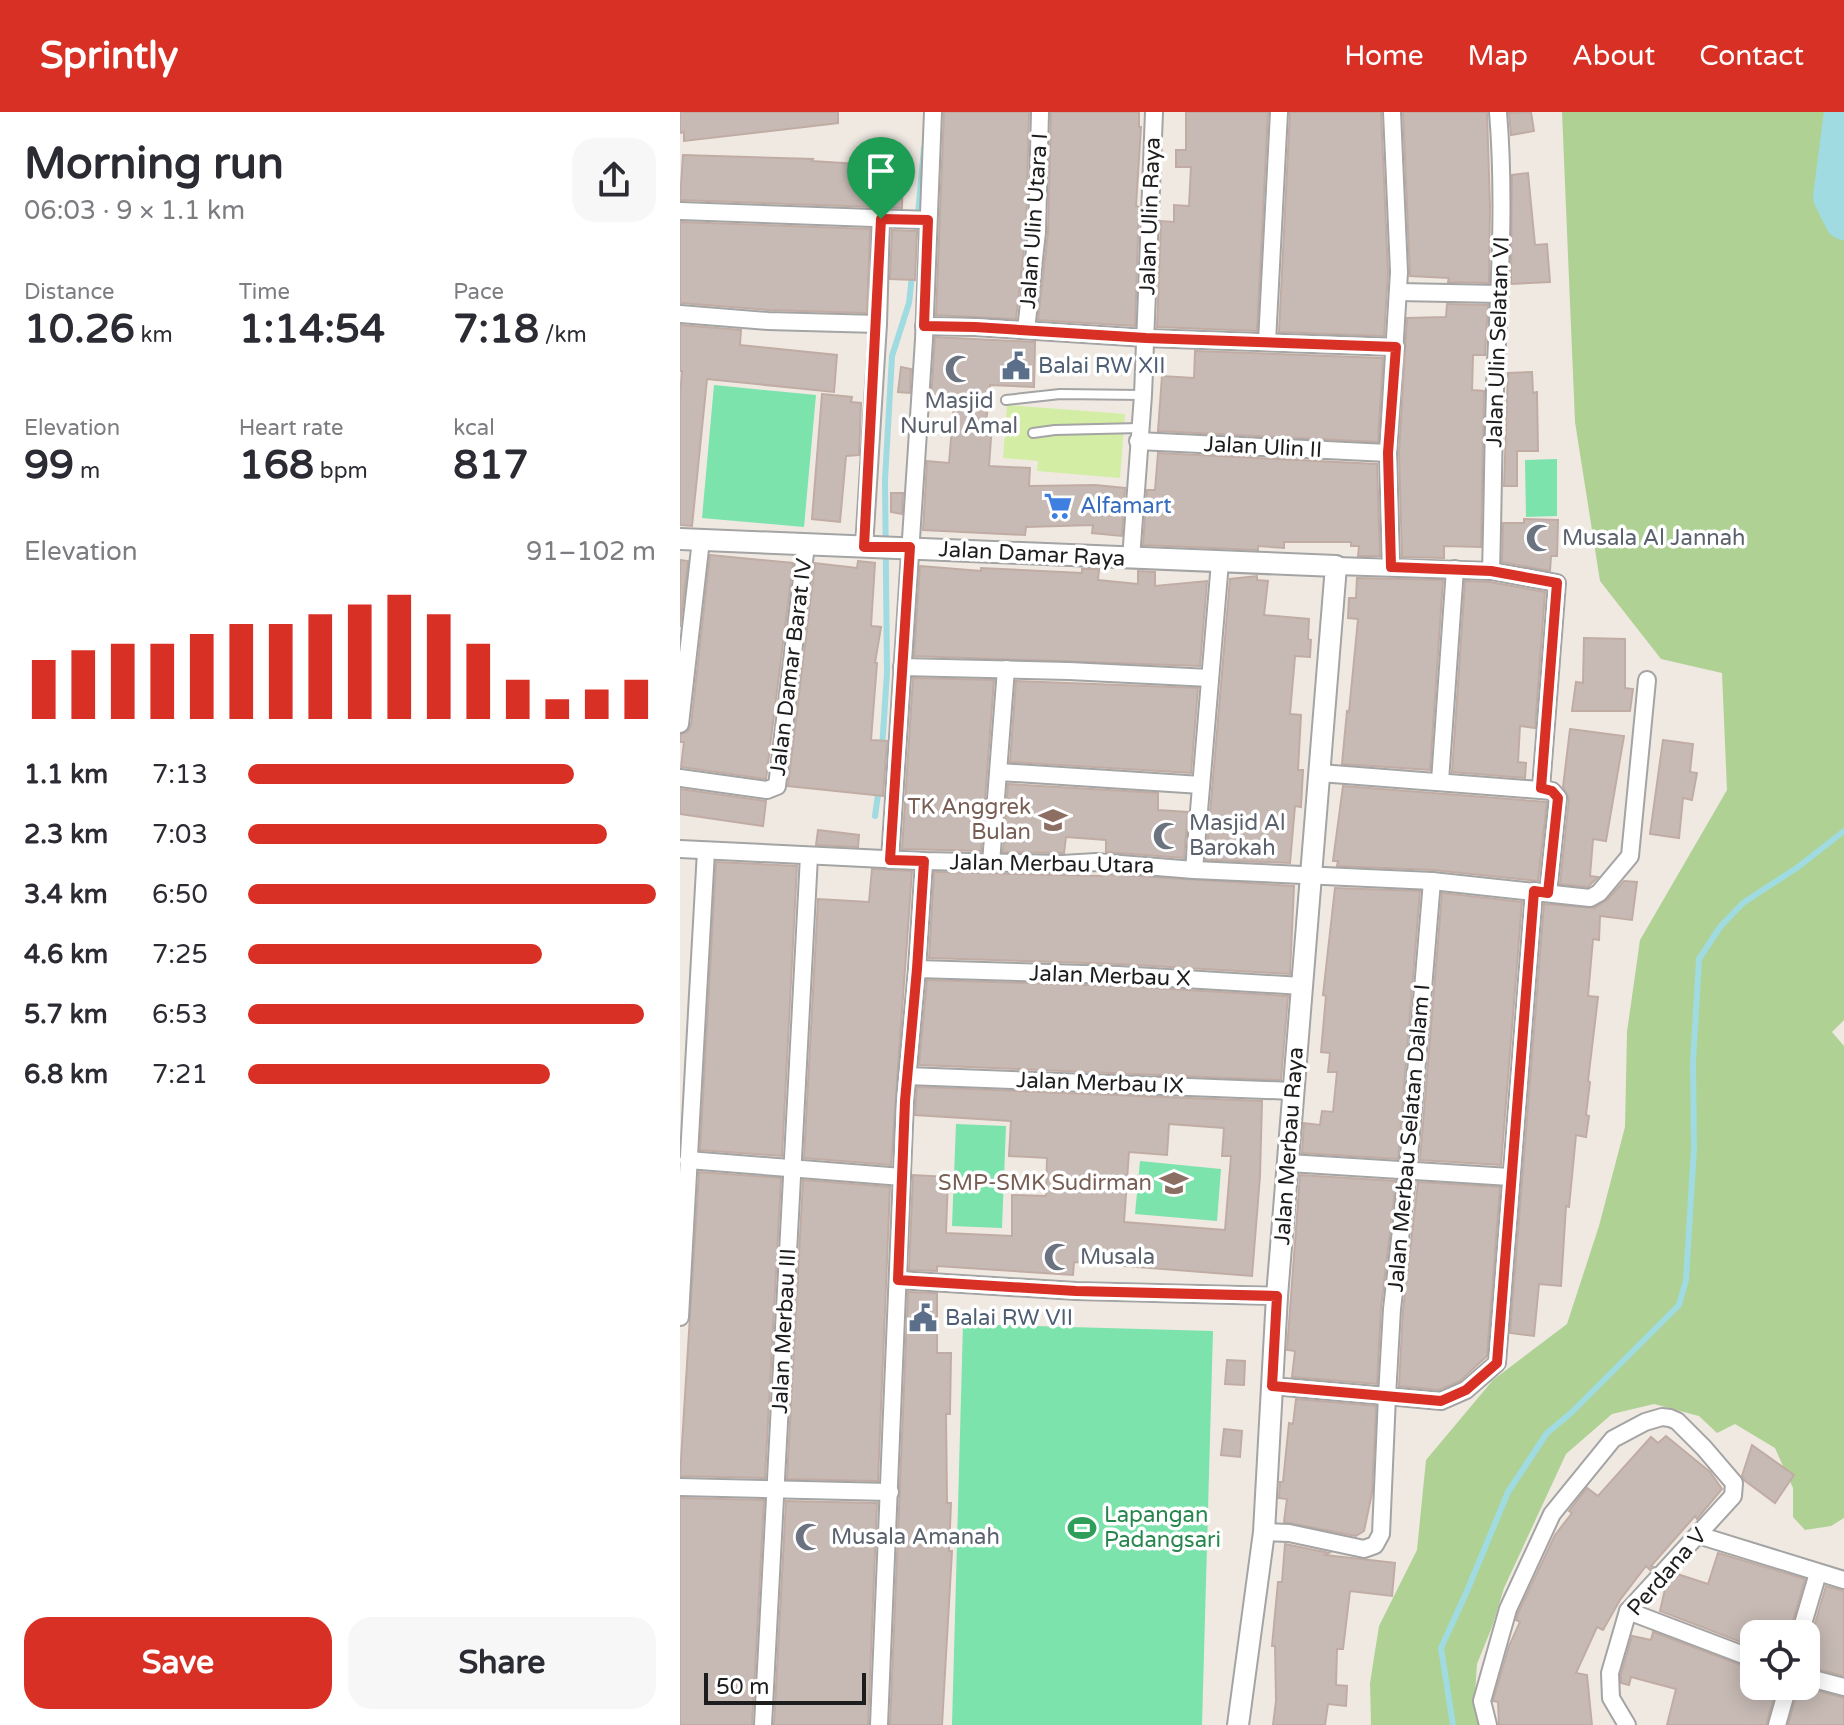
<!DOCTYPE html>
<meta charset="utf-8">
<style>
:root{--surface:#fff;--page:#f7f7f7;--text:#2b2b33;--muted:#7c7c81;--accent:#d93025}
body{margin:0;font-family:"Varela Round",sans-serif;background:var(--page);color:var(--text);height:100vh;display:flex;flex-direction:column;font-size:30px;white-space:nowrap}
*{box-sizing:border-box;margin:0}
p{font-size:26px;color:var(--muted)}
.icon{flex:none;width:44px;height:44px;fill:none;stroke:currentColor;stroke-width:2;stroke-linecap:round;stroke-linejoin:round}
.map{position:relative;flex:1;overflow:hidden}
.panel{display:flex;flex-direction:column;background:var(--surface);width:680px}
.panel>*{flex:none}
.fabs{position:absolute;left:1060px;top:1508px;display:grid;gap:16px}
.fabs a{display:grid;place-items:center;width:80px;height:80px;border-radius:16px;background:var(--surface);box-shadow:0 4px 20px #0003;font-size:40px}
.scale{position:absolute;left:24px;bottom:20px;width:162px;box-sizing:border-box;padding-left:8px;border:4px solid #1d1d1d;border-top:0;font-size:22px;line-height:28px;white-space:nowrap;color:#1d1d1d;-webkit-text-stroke:6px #fff;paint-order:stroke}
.pin{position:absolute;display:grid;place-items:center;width:68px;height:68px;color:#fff;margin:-82px -34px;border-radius:50% 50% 50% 0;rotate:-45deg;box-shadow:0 0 8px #0007}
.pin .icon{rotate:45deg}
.round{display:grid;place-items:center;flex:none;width:84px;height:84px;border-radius:24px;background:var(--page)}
.head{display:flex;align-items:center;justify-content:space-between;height:136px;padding:0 24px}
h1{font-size:44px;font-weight:700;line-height:60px}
.figures{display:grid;grid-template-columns:repeat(3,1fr);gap:12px;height:136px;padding:8px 24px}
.figures div{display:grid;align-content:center}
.figures b{font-size:40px;font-weight:700}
.figures small{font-size:22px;font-weight:400}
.figures p{font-size:22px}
.chart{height:224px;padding:16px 24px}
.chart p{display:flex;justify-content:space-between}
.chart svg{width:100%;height:144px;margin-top:8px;stroke:var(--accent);stroke-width:6}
.cta{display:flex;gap:16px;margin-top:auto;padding:16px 24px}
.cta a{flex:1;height:92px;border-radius:24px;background:var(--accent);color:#fff;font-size:32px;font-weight:700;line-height:92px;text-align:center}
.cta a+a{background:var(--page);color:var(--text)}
ul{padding:0 24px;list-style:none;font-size:26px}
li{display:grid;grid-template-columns:128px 96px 1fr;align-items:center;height:60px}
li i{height:20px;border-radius:10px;background:var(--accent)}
header{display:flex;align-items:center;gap:48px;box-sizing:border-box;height:112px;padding:0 40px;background:var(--accent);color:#fff}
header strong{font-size:38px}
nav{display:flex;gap:44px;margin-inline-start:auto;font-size:28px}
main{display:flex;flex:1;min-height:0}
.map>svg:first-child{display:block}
.grass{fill:#d3eda4}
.forest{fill:#afd194}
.pitch{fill:#7be3ab}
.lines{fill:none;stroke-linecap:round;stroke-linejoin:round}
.stream{stroke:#9fdbe0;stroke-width:6}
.river{stroke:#9fdbe0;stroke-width:38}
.building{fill:#c7bab5;stroke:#c1aca4;stroke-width:2;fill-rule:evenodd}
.service-casing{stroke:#a4a4a4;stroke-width:12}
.minor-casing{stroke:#a4a4a4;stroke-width:20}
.tertiary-casing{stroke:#a4a4a4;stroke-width:24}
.service{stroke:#fff;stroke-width:8}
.minor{stroke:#fff;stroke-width:16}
.tertiary{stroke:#fff;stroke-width:20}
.route-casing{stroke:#fff;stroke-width:16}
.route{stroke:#d93025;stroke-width:10}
.labels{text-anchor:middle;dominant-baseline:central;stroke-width:7;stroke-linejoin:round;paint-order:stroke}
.street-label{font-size:22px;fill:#1d1d1d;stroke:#fff}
.service-label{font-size:22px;fill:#4e5e75;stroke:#fff;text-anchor:start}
.worship-label{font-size:22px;fill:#5b616d;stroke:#fff;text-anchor:start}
.shop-label{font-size:22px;fill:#366cbe;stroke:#fff;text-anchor:start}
.education-label{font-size:22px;fill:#785e54;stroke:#fff;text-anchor:end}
.leisure-label{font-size:22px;fill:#27864d;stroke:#fff;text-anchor:start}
</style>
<header>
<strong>Sprintly</strong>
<nav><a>Home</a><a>Map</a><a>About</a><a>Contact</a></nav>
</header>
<main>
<section class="panel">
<div class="head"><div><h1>Morning run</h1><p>06:03 · 9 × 1.1 km</p></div><a class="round"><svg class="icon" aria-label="share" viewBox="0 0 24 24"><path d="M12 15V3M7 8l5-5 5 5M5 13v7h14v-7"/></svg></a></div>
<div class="figures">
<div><p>Distance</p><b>10.26<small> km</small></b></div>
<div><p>Time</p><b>1:14:54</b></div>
<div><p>Pace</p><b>7:18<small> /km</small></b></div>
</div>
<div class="figures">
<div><p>Elevation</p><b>99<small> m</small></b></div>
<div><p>Heart rate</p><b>168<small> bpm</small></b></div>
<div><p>kcal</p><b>817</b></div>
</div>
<div class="chart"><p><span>Elevation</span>91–102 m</p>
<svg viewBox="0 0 160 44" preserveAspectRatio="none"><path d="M5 44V26M15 44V23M25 44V21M35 44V21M45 44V18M55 44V15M65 44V15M75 44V12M85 44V9M95 44V6M105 44V12M115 44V21M125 44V32M135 44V38M145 44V35M155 44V32"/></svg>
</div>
<ul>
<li><b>1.1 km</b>7:13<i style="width:80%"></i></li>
<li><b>2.3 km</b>7:03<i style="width:88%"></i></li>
<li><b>3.4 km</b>6:50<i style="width:100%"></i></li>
<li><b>4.6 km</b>7:25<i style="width:72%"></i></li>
<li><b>5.7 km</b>6:53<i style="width:97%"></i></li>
<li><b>6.8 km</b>7:21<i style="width:74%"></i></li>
</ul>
<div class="cta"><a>Save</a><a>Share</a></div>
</section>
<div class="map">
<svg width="1164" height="1613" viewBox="0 0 1164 1613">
<rect width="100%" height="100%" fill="#efe9e2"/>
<!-- grass -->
<path class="grass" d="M327,293l118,9 -5,64 -83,-7 1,-10 -35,-3z"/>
<!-- forest -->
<path class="forest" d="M882,0h282v908l-12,12 12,14v472l-13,8 -26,4 -12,-13v-29l-18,-40 -40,-24 -18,9 -18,-17 -45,-12 -42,10 -46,40 -62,134 -12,39 -15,37 -3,45 5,16h-108l-1,-42 9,-57 38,-76 9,-90 67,-80 74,-56 32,-98 26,-99 2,-95 13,-92 87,-150 -5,-117 -61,-14 -61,-78 -25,-159z"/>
<!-- pitch -->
<g class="pitch">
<path d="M34,273l102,10 -12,132 -102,-9z"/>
<path d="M877,347v57l-31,1 -1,-57z"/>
<path d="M276,1012l50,2 -4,102 -50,-2z"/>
<path d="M460,1049l81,8 -4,52 -82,-7z"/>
<path d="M283,1212l250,7 -11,394h-250z"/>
</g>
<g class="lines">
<!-- stream -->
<g class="stream">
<path d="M236,124l8,-88"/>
<path d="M202,637l5,-76 -2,-193 7,-124 17,-53 3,-28"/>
<path d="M195,704l4,-28"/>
<path d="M773,1613l-12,-77 26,-57 41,-99 39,-59 24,-20 108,-108 7,-25 8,-132 -1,-86 6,-103 21,-32 23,-24 55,-36 46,-36"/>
</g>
<!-- river -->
<path class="river" d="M1163,0l-11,85 12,24"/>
</g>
<!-- building -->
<g class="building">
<path d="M0,0h158v11l-154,18v-9l-4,1z"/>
<path d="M264,0h85l-3,119 -10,88 -80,-4z"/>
<path d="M371,0h88v15h2l-5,79 3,1 -4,119 -97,-6 10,-88z"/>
<path d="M506,0h82l-11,219 -100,-4 4,-106 13,1v-17l15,1 2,-39h-15v-17h10z"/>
<path d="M610,0h91l7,160 -4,64 -105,-4z"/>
<path d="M723,0h84l3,94 -1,77 -41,-1 1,-4 -39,-2z"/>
<path d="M851,0l3,19 -23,4 -2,-22z"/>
<path d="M3,43l130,4 -1,2 61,4 -1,5 31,1 -1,37 -222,-8z"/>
<path d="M848,61l7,72 12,-1 3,38 -39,2 1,-109z"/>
<path d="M0,110l190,7 -3,84 -98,-3 -89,-7z"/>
<path d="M212,118l25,1 -2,49 -25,-1z"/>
<path d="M767,192l41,1 -3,50h-12l-1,35 12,1 -3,156 -37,-1v12l-42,-1 -3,-104 8,-135 39,-1z"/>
<path d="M0,213l61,5 -1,15 97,10 -3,37 -127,-13 -15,147 -12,-1v-129l2,-25h-2z"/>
<path d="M255,225l100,5 -1,45 -44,-2 -4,38 6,1 -3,42 41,2 -1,18 66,-1 30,3 -3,48 -30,-3 1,-8 -67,2 -1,8 -102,-5 4,-69 22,2 5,-60 -23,-2z"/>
<path d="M515,239l188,7 -5,84 -220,-11 4,-55 32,2z"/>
<path d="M221,255l10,2 -1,24 -12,-1z"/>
<path d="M852,260l1,21 4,-1 1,59h-21v35h-13l4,-113z"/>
<path d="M142,282l30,3 -1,5 10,1 -2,52 -13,1 -6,66 -28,-3z"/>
<path d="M478,341l219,11 3,92h-22l1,-10h-8v-4h-67v6l-26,-2v4l-115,-5 4,-55h8z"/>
<path d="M211,381h12l-1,21 -11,-2z"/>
<path d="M844,407l34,1 -1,36h-6l-1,15 -48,-9 1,-39h21z"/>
<path d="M30,443l83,8 -27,216 -85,-12 3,-25h-4v-7l8,-4 3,-6z"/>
<path d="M0,448l8,1 -8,66z"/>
<path d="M178,449l17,2 -4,63 10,1 -6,36h2l-6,77 16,1 -4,55 -95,-10 27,-223 42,5z"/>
<path d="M240,454l61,5v-3l101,5v-4h17l-1,11 40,4v-13l17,1v14l52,-5 -7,85 -286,-10z"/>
<path d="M577,464v4l11,1 -4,34 45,4 -1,20 3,1 -1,17 -15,-1 -5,58 11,1 -3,55h5l-2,37 -6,-1 -5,57 -84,-3 24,-281z"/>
<path d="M677,466l86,2 -13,190 -88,-6 5,-53 2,1 9,-93 -10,-1 1,-20h7z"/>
<path d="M785,469l25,1 55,10 -10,136 -15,-2 -2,36 8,1 -1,15 -73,-6z"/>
<path d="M904,526l41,1v49l8,1 -3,22h-58l4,-29 7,1z"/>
<path d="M233,566l81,2 -13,171 -79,-2z"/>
<path d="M336,569l182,7 -7,85 -181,-11z"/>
<path d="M890,617l54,7 -18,105 -13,-2 -3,37 8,1 -10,10 -28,-3 9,-85 -6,-12z"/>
<path d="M983,628l30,4 -3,28 7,1 -5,27 -9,-2 -4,40 -29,-4z"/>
<path d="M328,672l150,9v17l30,2 -4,46 -78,-6v-12l-40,-3 -2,16 -61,-1z"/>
<path d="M663,674l204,16 -9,79 -105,-11 -96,-4 1,-5h-5z"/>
<path d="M0,677l86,12 -3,25 -83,-12z"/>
<path d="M138,718l41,5 -1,12 -42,-2z"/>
<path d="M36,750l81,4 -15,290 -82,-6z"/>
<path d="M192,757l40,2 -21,294 -87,-7 14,-259 51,3z"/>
<path d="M254,760l170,4v-2l190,12 -4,88 -172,-10 -189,-6z"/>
<path d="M944,769l13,1 -5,38 -32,-4 -1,24 -6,-1 -5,57 10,1 -10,84 2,1 -4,33 3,1 -3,21 -10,-2 -7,72 -3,-1 -5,80 -22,-2 -5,52 -24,-3 34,-429 50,4 13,-8z"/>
<path d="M655,776l85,3 -22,268 -96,-6 2,-30 16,2 2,-14 11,1 4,-40h-9l2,-19 -9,-1 5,-56 -3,-1z"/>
<path d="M762,781l80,9 -21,263 -81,-5z"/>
<path d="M247,868l191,6 170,10 -7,84 -362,-15z"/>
<path d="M237,975l345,14 -2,75 -8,100 -178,-14 -1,13 -136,-9v5l-28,-1 4,-95 35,2 -2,56 66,3v-41l34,1 1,-38 -38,-2 2,-35 -96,-6zM489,1012l55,4 -2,28h9l-6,74 -101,-8 5,-70 38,3z"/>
<path d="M19,1060l82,6 -16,300 -85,-2z"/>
<path d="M620,1063l96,6 -15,127 -4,76 -85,-7 3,-26 -8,-1z"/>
<path d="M123,1068l87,7 -12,294 -91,-2z"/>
<path d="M738,1070l82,5 -13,169 -27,25 -21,9 -40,-4 4,-76z"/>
<path d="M228,1180l29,1v60h14l-1,61h-4l1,89h4l-2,48h3l-10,174h-52z"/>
<path d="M547,1248l18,1 -1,24 -19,-1z"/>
<path d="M616,1287l80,7 -4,87 -8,38 -8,5 -72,-14 3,-23 -8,-1 1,-16h3l6,-59 4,1z"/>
<path d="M544,1317l18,2 -2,26 -19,-2z"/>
<path d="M986,1324l44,36 12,17 -25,30 -2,-3 -44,50 3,1 -4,3 -4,-4 -26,34 -17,30 -6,-3 -21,46 11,2 5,50h-93l-1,-23 -5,-1 16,-55 11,-24 -4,-2 2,-7 37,-78 17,-22 -3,-2 18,-23 11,8 53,-59 7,6z"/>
<path d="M1072,1333l42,30 -19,28 -31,-23 -2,-4z"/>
<path d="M0,1386l84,2 -12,225h-72z"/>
<path d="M106,1389l91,2 -9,222h-94z"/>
<path d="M605,1432l44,9 -4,2 70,8 -3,33 -42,-5 -7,58h-6l-1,36 11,1 -1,20 -18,-2 -3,21h-52l3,-24 -1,-55h-3l6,-64h4z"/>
<path d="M1038,1441l87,26 -16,55h-35v13l-94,-36 6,-26 11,-11 31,10z"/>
<path d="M1146,1474l18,5v85l-38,-10v-23l5,-6z"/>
<path d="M973,1520l101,38v16h23l-11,39h-99l9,-36 -45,-12 -2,8 -8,-2v-9l11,-38 19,4z"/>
<path d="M1119,1574l45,12v27h-56z"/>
</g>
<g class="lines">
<defs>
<g id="service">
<path d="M326,288l54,-6 83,1"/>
<path d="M353,321l22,-3 85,-2"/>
</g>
<g id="minor">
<path d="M0,99l248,9"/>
<path d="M718,180l102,2"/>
<path d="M0,202l88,7 110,3"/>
<path d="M244,214l51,1 171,11 250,9"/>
<path d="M346,218l11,-98 3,-120"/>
<path d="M587,230l12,-230"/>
<path d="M458,329l250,12"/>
<path d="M184,435l14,-223 3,-105"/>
<path d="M451,447l12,-164 11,-283"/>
<path d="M656,454l155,5 66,12 -16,205"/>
<path d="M711,455l-3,-114 11,-181 -7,-160"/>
<path d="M811,459c2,-69 2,-139 5,-208 4,-84 9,-167 2,-251"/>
<path d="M222,555l167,4 141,7"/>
<path d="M0,612l21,-184"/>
<path d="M319,660l202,13"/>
<path d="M640,661l232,18 6,7 -10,95"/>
<path d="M0,666l87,12 10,-4 29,-241"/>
<path d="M760,669l15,-212"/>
<path d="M0,737l244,12 138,3 34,-2 98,8 238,11 158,17 9,-5 31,-37 17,-176"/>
<path d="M210,748l34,-520 9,-228"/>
<path d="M311,751l15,-194"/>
<path d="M514,758l26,-308"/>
<path d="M237,857l201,6 184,11"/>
<path d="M227,964l386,15"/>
<path d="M8,1048l214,17"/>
<path d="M609,1051l221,14"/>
<path d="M218,1168l178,11 201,5"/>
<path d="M0,1205l26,-466"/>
<path d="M592,1274l115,10 5,-87 16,-140 24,-288"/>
<path d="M0,1375l210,5"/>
<path d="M584,1420l25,1 75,16 11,-4 6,-11 6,-138 54,5 25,-11 31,-27 37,-472"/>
<path d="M1018,1423l146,45"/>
<path d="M948,1499l126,48"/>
<path d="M1120,1522l18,-61"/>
<path d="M1126,1565l38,10"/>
<path d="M83,1613l46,-869"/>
<path d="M199,1613l26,-624 12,-132 7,-108"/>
<path d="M808,1613l-6,-24 26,-92 44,-95 61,-75 32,-17 17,-5 8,1 7,3 27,27 30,35 -1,13 -105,115 -18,62 1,25 16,27"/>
<path d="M1097,1613l11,-39"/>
</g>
<path id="tertiary" d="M0,427l656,27 -59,730 -13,236 -26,193"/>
</defs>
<!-- service casing -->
<use href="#service" class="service-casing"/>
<!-- minor casing -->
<use href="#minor" class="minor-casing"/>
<!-- tertiary casing -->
<use href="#tertiary" class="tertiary-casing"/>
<!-- service -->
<use href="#service" class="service"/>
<!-- minor -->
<use href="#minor" class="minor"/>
<!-- tertiary -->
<use href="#tertiary" class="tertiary"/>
</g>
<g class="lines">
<defs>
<path id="route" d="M201,107l47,1 -4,106 51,1 171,11 250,9 -8,106 3,114 100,4 66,12 -16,205 11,3 6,7 -10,95 -14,-2 -37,472 -31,27 -25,11 -169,-15 5,-90 -201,-5 -178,-11 7,-179 12,-132 7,-108 -34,-1 20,-313h-46z"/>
</defs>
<!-- route casing -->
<use href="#route" class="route-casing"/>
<!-- route -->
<use href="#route" class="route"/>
</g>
<!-- icons -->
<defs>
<symbol id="civic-bare" viewBox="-9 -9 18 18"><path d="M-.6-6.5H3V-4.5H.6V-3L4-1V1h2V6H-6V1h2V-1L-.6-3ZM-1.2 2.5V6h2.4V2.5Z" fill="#5c6f8a" stroke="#fff" stroke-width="2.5" paint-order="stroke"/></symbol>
<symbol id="mosque-bare" viewBox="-9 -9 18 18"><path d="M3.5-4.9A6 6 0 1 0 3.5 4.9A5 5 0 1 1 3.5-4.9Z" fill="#6b7280" stroke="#fff" stroke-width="2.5" paint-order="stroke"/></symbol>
<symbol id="supermarket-bare" viewBox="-9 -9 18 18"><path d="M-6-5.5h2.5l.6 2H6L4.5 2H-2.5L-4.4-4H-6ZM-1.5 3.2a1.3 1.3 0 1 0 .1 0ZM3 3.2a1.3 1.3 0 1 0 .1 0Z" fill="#3f7fe0" stroke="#fff" stroke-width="2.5" paint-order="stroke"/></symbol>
<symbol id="school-bare" viewBox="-9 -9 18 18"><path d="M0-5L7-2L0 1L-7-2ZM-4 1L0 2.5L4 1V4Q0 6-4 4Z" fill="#8d6e63" stroke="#fff" stroke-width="2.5" paint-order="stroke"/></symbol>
<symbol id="stadium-bare" viewBox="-9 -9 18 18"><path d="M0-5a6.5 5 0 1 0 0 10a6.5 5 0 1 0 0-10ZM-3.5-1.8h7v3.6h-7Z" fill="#2e9e5b" stroke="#fff" stroke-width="2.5" paint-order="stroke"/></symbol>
</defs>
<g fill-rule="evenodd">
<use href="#civic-bare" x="316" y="234" width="40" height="40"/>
<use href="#mosque-bare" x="259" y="237" width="40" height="40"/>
<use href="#supermarket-bare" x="358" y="374" width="40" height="40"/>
<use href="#mosque-bare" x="840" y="406" width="40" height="40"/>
<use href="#school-bare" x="353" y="688" width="40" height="40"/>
<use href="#mosque-bare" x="467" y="704" width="40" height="40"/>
<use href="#school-bare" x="474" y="1051" width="40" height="40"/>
<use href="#mosque-bare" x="358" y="1125" width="40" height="40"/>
<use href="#civic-bare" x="223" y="1186" width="40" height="40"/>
<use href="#stadium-bare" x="382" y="1396" width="40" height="40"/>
<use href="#mosque-bare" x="109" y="1405" width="40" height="40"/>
</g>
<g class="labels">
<!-- street labels -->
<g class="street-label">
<text transform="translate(470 104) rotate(-88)">Jalan Ulin Raya</text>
<text transform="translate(354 109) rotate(-86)">Jalan Ulin Utara I</text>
<text transform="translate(818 230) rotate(-88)">Jalan Ulin Selatan VI</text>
<text transform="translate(583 335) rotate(3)">Jalan Ulin II</text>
<text transform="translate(352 442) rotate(3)">Jalan Damar Raya</text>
<text transform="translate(111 555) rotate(-83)">Jalan Damar Barat IV</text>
<text transform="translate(372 752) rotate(1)">Jalan Merbau Utara</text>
<text transform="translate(430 864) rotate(2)">Jalan Merbau X</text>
<text transform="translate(420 971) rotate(2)">Jalan Merbau IX</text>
<text transform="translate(729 1026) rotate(-85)">Jalan Merbau Selatan Dalam I</text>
<text transform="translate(609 1034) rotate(-86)">Jalan Merbau Raya</text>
<text transform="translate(104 1219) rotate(-87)">Jalan Merbau III</text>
<text transform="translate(987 1460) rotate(-49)">Perdana V</text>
</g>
<!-- service labels -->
<g class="service-label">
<text x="358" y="254">Balai RW XII</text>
<text x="265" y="1206">Balai RW VII</text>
</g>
<!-- worship labels -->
<g class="worship-label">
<text x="279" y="289" text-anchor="middle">Masjid<tspan x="279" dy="25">Nurul Amal</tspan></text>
<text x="882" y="426">Musala Al Jannah</text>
<text x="509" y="711">Masjid Al<tspan x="509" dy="25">Barokah</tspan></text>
<text x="400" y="1145">Musala</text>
<text x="151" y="1425">Musala Amanah</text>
</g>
<!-- shop labels -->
<g class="shop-label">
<text x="400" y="394">Alfamart</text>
</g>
<!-- education labels -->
<g class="education-label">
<text x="351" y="695">TK Anggrek<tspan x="351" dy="25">Bulan</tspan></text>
<text x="472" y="1071">SMP-SMK Sudirman</text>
</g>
<!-- leisure labels -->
<g class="leisure-label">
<text x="424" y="1403">Lapangan<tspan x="424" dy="25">Padangsari</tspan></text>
</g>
</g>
</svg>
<div class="fabs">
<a><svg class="icon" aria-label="locate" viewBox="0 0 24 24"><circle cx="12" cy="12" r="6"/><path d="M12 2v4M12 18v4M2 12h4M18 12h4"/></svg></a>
</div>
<div class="scale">50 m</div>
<div class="pin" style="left:201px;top:107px;background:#1e9e55"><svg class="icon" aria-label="arrive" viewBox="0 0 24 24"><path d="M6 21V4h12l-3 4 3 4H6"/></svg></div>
</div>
</main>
